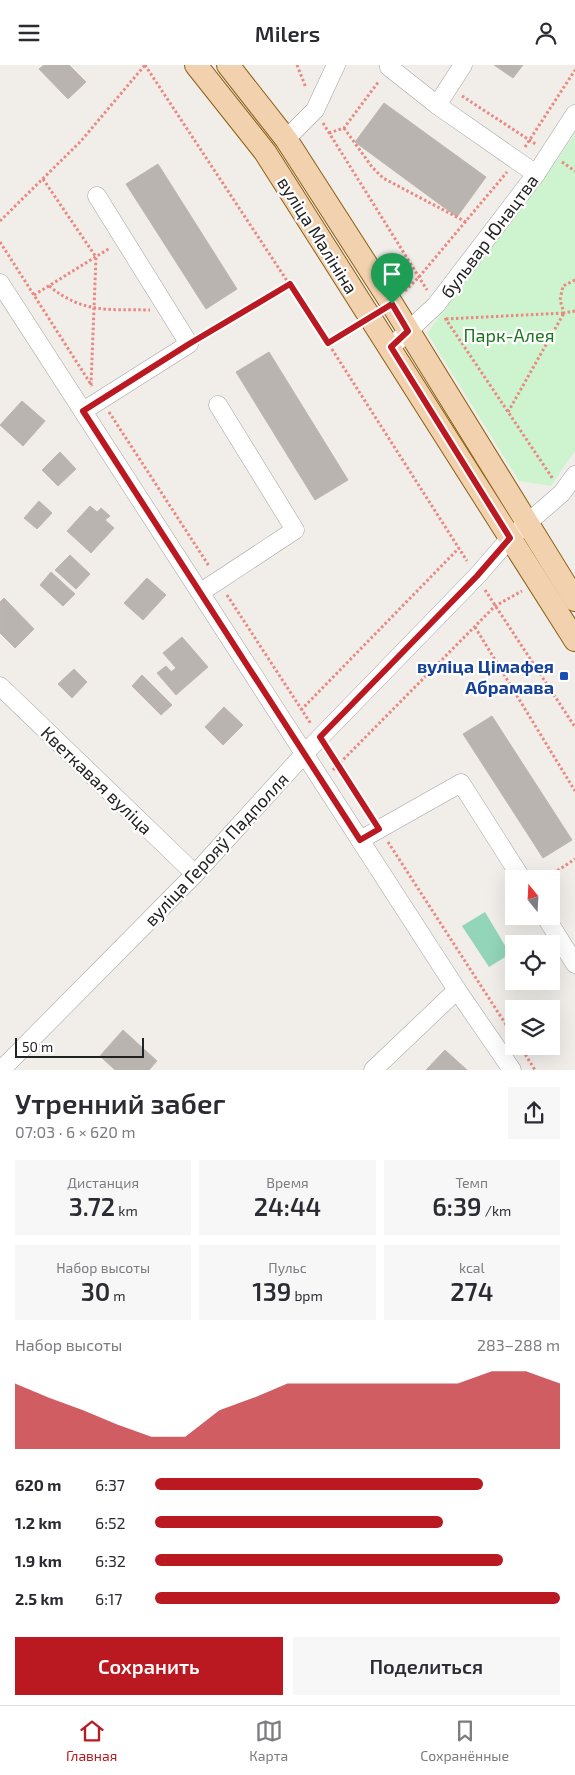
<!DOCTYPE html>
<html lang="ru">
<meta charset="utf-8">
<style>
:root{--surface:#fff;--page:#f7f7f7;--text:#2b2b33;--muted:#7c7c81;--line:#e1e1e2;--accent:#bb1921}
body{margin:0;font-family:"Exo 2",sans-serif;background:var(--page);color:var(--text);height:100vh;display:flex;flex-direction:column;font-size:19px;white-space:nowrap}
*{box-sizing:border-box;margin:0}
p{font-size:16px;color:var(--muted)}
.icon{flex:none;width:28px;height:28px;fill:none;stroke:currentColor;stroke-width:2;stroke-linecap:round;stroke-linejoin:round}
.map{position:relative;height:1005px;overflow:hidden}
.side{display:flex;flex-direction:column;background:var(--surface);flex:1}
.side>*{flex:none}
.needle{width:32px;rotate:342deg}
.controls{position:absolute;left:505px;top:805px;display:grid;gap:10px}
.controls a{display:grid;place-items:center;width:55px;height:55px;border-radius:0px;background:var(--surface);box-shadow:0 5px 20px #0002;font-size:25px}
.scale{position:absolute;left:15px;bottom:12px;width:129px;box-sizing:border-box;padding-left:5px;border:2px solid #222;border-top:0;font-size:14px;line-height:18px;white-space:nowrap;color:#222;-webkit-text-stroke:4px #fff;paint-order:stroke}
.pin{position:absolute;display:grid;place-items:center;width:42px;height:42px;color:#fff;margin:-51px -21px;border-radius:50% 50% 50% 0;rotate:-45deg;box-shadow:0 0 5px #0007}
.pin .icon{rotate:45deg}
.round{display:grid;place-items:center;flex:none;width:52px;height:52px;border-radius:0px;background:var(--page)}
.headline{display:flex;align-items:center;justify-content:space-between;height:85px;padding:0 15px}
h1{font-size:28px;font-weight:600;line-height:38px}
.stats{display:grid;grid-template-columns:repeat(3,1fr);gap:8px;height:85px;padding:5px 15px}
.stats div{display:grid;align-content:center;border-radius:0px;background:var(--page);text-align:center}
.stats b{font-size:25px;font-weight:600}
.stats small{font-size:14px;font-weight:400}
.stats p{font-size:14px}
.chart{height:140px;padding:10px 15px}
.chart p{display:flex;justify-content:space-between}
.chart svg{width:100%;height:90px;margin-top:5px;fill:var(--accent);opacity:.7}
.primary-button{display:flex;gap:10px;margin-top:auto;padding:10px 15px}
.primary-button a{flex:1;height:58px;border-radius:0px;background:var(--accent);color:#fff;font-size:20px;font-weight:600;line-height:58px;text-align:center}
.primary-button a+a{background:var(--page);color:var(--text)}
ul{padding:0 15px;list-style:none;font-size:16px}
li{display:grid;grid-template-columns:80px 60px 1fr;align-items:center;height:38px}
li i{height:12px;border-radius:6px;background:var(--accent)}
header{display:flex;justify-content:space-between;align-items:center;height:65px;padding:0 15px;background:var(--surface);font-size:22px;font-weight:600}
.menu{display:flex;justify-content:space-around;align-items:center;height:70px;border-top:1px solid var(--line);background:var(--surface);font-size:14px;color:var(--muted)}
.menu a{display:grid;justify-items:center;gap:2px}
.menu .current{color:var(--accent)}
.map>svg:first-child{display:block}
.park{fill:#cef4cf}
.pitch{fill:#92d5b8}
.building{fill:#bab4b0;stroke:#c1b5ae}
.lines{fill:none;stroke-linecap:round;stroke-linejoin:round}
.minor-casing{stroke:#a3a3a3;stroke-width:19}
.major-casing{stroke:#8d5f13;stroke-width:24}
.path{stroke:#ea8882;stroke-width:3;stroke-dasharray:2.5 2.5;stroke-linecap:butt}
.minor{stroke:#fff;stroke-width:18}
.major{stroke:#f1d1ae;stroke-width:22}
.route-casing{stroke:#fff;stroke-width:10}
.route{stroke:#bb1921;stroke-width:6}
.transit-dot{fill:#1a4fb4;stroke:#fff;stroke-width:2}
.labels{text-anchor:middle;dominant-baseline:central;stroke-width:4.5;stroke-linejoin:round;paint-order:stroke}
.street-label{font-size:18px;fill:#222;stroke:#fff}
.park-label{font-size:18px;fill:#1a761e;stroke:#fff}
.transit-label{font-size:18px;font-weight:bold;fill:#164399;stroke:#fff;text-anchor:end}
</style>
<header><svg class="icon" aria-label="menu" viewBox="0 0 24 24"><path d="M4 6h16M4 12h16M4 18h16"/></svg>Milers<svg class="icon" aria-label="person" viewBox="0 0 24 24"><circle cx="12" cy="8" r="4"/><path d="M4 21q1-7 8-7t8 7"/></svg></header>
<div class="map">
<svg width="575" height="1005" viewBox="0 0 575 1005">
<rect width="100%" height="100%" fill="#f1eeea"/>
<!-- park -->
<path class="park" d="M575,68v318l-24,35 -32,-5 -92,-148 131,-174z"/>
<!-- pitch -->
<path class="pitch" d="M485,847l25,42 -21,13 -27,-41z"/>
<!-- building -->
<g class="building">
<path d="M44,0h25l17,17 -18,17 -29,-30z"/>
<path d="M494,0h29l-10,13z"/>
<path d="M384,38l102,74 -29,40 -102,-75z"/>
<path d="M158,99l79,125 -31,20 -80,-125z"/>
<path d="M269,287l79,128 -33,20 -79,-128z"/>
<path d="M22,336l23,20 -22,25 -23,-21z"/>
<path d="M60,387l16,17 -18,17 -16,-16z"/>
<path d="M39,436l13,12 -15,16 -13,-11z"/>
<path d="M90,441l7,6 4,-4 9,8 -5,4 9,8 -23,25 -24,-22z"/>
<path d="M70,490l20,19 -14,15 -21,-19z"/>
<path d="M51,507l24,22 -12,12 -23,-21z"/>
<path d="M147,513l19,17 -23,25 -19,-17z"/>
<path d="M4,533l30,31 -19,19 -15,-15v-31z"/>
<path d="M182,572l26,30 -23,20 -14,-15 5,-4 -13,-15z"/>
<path d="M166,601l19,21 -9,8 -19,-22z"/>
<path d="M74,604l13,13 -15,16 -14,-14z"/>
<path d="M142,610l30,30 -11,10 -29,-29z"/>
<path d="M224,642l19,18 -20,20 -18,-18z"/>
<path d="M492,651l80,124 -29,18 -80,-124z"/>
<path d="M123,965l34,31 -8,9h-34l-15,-14z"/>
<path d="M445,985l22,20h-41z"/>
</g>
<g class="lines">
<defs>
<g id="minor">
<path d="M389,0v2l48,38"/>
<path d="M463,0l-26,40 99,69"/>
<path d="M286,74l29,-29 21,-45"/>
<path d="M0,218l457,707 55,80"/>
<path d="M391,282l45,-42 100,-131 39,-60"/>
<path d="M83,346l106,-67 -92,-148"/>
<path d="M201,527l94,-62 -77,-125"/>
<path d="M0,621l195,188"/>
<path d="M360,775l101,-57 61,96"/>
<path d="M545,851l30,48"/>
<path d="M1,1005l194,-196 110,-121 172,-177 33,-38 52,-45 13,-18"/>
<path d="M373,1005l84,-80"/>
</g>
<g id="major">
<path d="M196,0l69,87 310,488"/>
<path d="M228,0l58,74 106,165 183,296"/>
</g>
</defs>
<!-- minor casing -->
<use href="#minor" class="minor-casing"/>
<!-- major casing -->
<use href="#major" class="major-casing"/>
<!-- path -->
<g class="path">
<path d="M145,0l183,278 139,218"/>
<path d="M297,0l9,23"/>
<path d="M462,31l75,49"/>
<path d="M323,58l104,167"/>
<path d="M344,63l28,39 11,11 83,44"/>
<path d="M329,68l15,-5 35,-47"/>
<path d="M525,82l50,-77"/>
<path d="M562,97l13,9"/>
<path d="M43,114l53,78 -5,128"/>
<path d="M0,156l81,-80 64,-76"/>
<path d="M0,177l92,144"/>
<path d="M575,215l-12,6 -3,14 4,13 11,-2"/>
<path d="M49,221c35,28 59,23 101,24"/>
<path d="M405,226l14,-14 88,-105"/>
<path d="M34,230l76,-47"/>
<path d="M445,253l108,161"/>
<path d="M446,254l118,-6"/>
<path d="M202,272l88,-53"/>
<path d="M328,278l25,-16"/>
<path d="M109,347l100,154"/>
<path d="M508,347l56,-99"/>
<path d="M485,525l90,137"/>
<path d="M227,530l84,129"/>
<path d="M475,562l100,164"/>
<path d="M301,645l158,-162"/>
<path d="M330,687l41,64"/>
<path d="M333,705l162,-164 27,-15"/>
<path d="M388,777l126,195"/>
<path d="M545,814l30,-20"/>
<path d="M520,981l15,24"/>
</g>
<!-- minor -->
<use href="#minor" class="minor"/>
<!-- major -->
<use href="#major" class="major"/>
</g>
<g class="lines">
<defs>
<path id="route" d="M290,219l38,59 64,-39 16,27 -17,16 119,191 -33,38 -157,161 59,92 -19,11 -277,-429 106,-67z"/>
</defs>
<!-- route casing -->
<use href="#route" class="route-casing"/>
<!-- route -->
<use href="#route" class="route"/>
</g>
<!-- markers -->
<rect class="transit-dot" x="559" y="606" width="10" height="10" rx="2.5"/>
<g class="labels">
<!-- street labels -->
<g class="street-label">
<text transform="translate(318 170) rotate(58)">вуліца Малініна</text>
<text transform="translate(489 171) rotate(-53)">бульвар Юнацтва</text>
<text transform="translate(97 715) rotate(44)">Кветкавая вуліца</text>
<text transform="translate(216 784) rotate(-47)">вуліца Герояў Падполля</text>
</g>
<!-- park labels -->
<g class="park-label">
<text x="509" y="270">Парк-Алея</text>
</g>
<!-- transit labels -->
<g class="transit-label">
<text x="554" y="601">вуліца Цімафея<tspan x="554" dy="21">Абрамава</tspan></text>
</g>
</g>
</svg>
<div class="controls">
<a><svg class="needle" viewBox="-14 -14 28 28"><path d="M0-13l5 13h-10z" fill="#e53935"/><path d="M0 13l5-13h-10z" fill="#7c7c81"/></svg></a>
<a><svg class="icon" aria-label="locate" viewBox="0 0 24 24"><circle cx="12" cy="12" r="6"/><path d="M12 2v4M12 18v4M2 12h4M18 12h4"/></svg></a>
<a><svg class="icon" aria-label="layers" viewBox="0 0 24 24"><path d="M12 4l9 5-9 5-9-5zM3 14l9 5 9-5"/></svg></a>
</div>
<div class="scale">50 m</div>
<div class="pin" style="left:392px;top:239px;background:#1e9e55"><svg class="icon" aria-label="arrive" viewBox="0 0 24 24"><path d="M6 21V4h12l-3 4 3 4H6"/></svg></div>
</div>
<section class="side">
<div class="headline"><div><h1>Утренний забег</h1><p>07:03 · 6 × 620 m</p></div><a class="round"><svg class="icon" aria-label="share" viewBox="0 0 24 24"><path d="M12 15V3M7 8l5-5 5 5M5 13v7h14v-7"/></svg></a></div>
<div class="stats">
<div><p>Дистанция</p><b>3.72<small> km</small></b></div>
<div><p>Время</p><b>24:44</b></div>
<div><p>Темп</p><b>6:39<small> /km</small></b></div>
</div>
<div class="stats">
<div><p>Набор высоты</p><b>30<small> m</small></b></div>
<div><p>Пульс</p><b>139<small> bpm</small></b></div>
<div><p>kcal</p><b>274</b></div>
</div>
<div class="chart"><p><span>Набор высоты</span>283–288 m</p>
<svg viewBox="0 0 160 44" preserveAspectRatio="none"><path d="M0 44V12L10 19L20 25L30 32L40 38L50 38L60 25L70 19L80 12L90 12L100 12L110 12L120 12L130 12L140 6L150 6L160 12V44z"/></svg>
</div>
<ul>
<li><b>620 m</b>6:37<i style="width:81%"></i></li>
<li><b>1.2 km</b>6:52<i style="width:71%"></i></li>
<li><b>1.9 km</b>6:32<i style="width:86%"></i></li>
<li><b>2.5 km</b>6:17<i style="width:100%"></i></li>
</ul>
<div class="primary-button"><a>Сохранить</a><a>Поделиться</a></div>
</section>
<nav class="menu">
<a class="current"><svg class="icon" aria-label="home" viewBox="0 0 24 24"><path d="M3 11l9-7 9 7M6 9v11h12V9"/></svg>Главная</a>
<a><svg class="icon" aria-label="map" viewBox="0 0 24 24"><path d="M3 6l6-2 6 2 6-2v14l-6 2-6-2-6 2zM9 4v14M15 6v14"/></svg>Карта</a>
<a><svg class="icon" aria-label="saved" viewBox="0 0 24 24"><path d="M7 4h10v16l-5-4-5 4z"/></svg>Сохранённые</a>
</nav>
